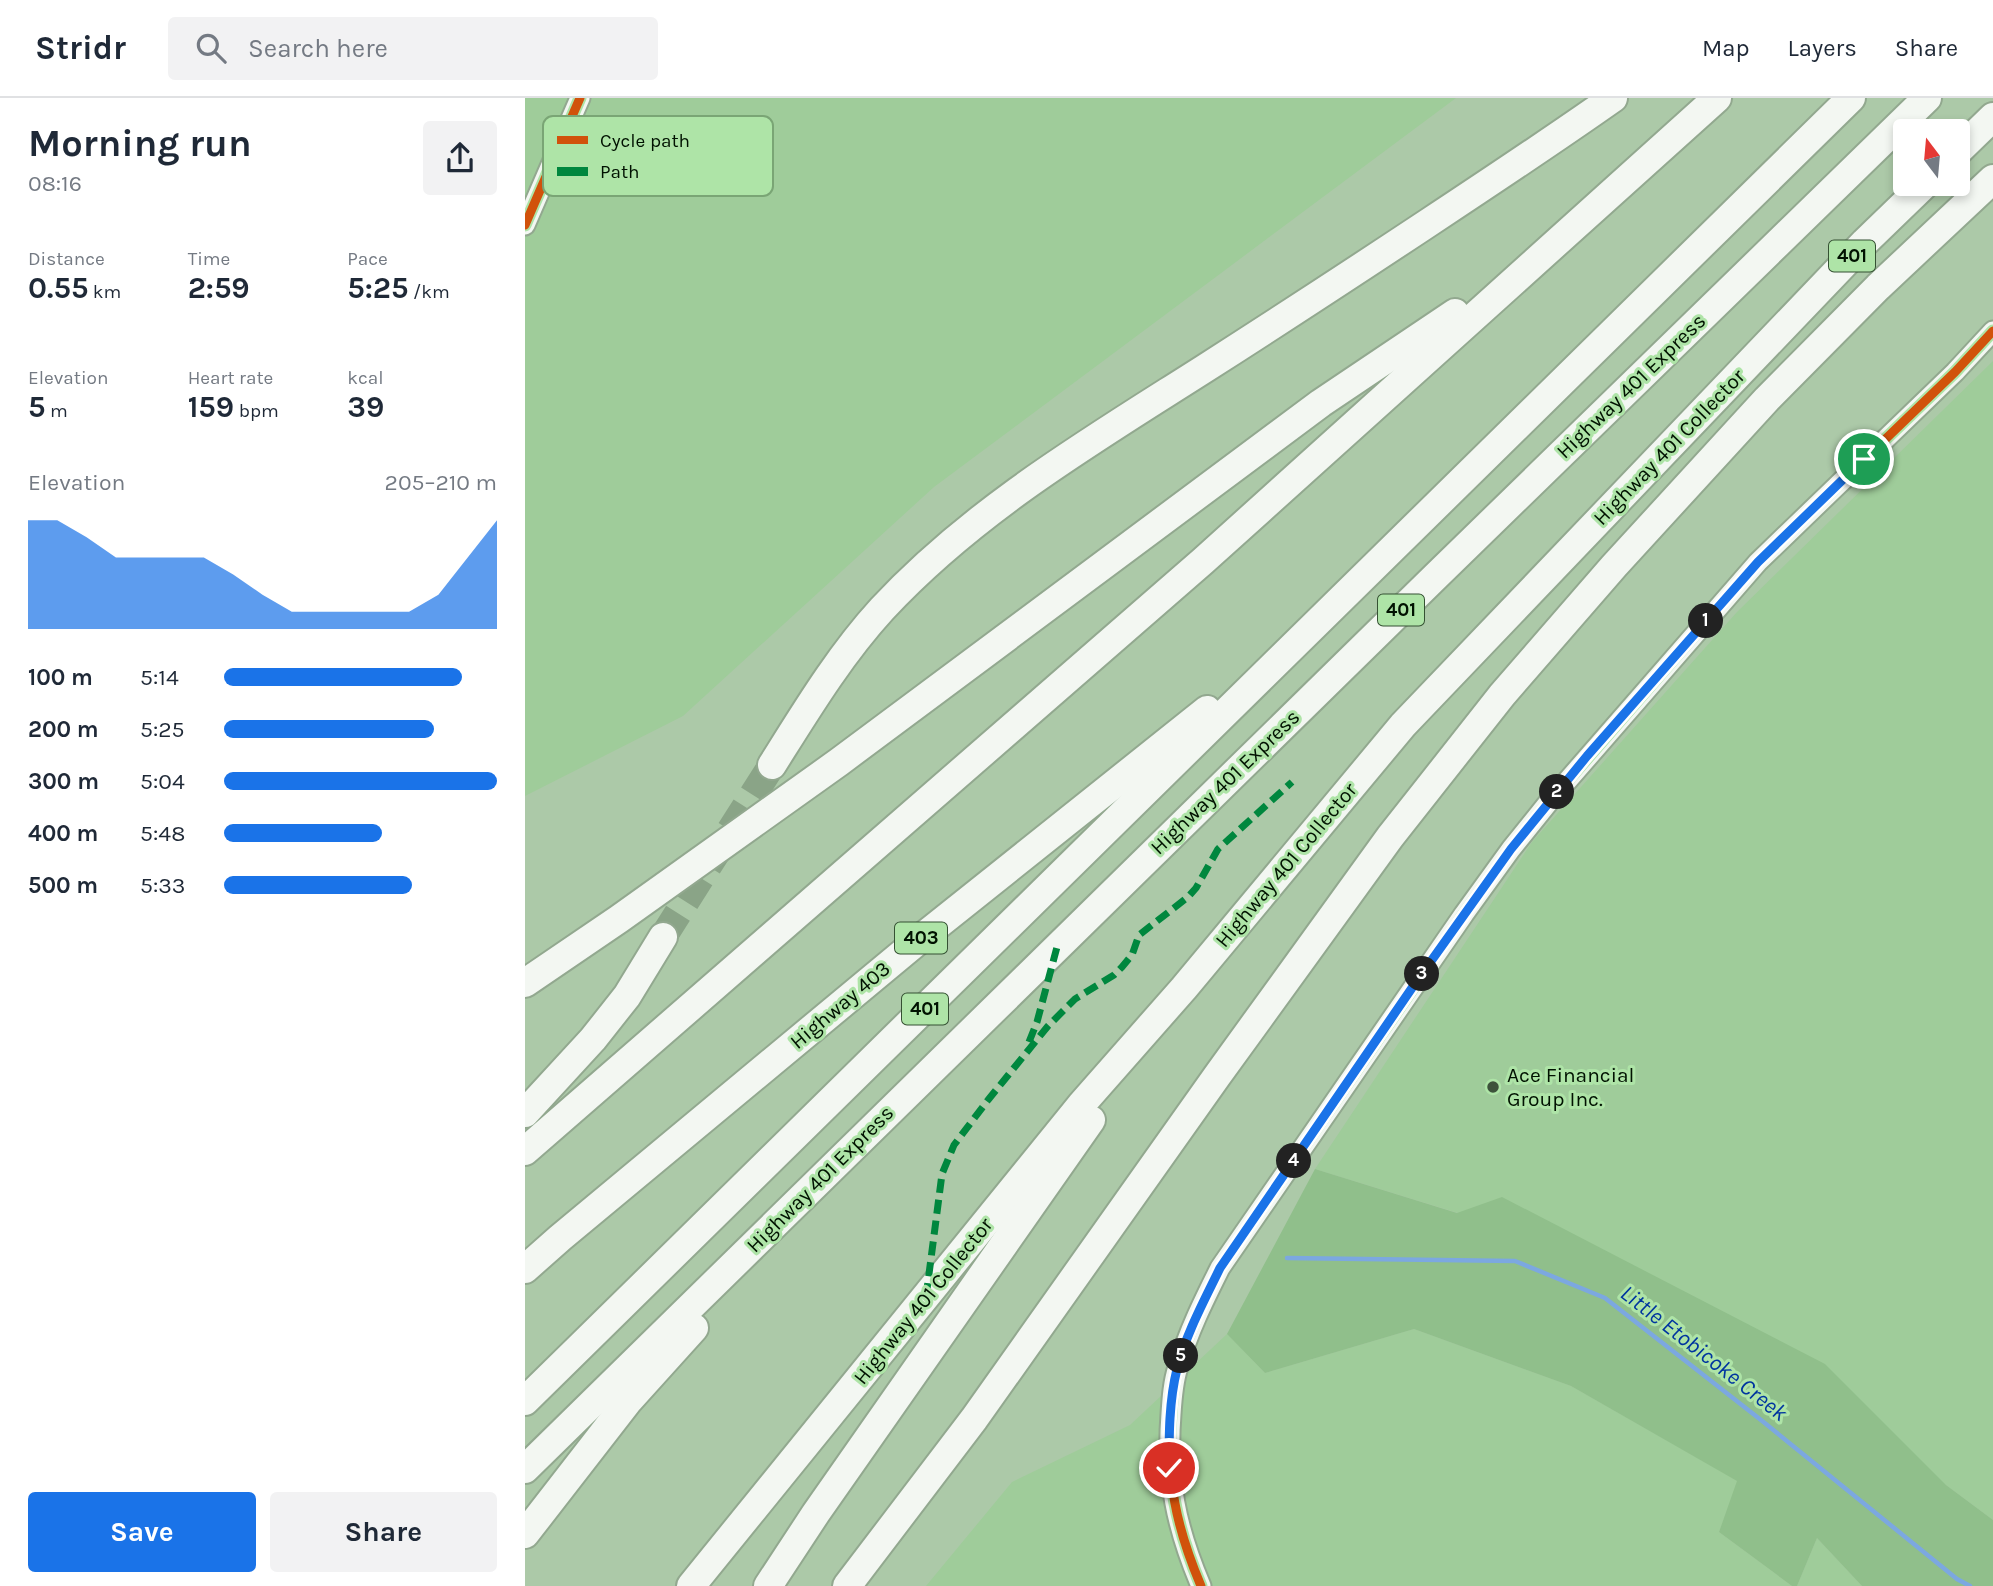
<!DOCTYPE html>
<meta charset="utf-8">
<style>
:root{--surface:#fff;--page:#f2f2f3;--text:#1f2937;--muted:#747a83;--line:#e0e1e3;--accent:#1a73e8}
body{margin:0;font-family:Karla,sans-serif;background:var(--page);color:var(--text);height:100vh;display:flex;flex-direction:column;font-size:26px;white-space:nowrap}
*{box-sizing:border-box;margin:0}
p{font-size:23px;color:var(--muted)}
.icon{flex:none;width:38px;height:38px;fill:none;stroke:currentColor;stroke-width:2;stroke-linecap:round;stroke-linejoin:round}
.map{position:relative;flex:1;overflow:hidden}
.details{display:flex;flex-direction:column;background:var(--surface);width:525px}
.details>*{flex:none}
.needle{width:46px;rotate:344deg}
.fabs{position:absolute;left:1368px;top:21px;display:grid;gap:14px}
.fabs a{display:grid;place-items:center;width:77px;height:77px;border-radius:7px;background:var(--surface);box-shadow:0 4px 10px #0003;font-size:35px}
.pin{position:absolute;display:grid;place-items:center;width:60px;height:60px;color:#fff;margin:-30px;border:4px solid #fff;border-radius:50%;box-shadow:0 2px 7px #0007}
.km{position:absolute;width:35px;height:35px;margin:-18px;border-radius:50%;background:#222;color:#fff;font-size:19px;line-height:35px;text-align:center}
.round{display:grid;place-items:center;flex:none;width:74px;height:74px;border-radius:7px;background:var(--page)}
.overview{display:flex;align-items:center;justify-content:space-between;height:119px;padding:0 28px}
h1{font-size:38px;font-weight:700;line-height:52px}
.figures{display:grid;grid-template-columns:repeat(3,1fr);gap:10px;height:119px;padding:7px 28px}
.figures div{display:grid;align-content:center}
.figures b{font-size:30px;font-weight:700}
.figures small{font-size:19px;font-weight:400}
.figures p{font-size:19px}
.chart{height:196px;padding:14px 28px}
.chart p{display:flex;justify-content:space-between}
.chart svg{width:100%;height:126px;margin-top:7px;fill:var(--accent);opacity:.7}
.cta{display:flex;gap:14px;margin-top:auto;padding:14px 28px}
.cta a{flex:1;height:80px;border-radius:7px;background:var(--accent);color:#fff;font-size:28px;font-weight:700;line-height:80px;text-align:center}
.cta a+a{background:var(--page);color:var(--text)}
ul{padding:0 28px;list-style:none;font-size:23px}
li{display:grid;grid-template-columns:112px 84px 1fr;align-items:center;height:52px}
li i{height:18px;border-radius:9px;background:var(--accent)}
header{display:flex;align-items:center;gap:42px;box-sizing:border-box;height:98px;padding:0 35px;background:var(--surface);border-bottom:2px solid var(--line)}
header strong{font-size:33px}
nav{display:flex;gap:38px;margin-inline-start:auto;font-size:24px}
.search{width:490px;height:63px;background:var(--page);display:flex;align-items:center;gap:18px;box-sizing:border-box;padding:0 24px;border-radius:7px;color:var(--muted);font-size:26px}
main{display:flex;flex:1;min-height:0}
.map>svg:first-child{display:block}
.built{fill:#9fcc9a}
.green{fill:#90bf8b}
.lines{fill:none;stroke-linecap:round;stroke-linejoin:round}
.stream{stroke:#7ca8e0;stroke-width:4.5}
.highway-tunnel{stroke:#8aa487;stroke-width:28;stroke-dasharray:28 14;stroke-linecap:butt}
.minor-casing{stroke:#92a88f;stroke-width:23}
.highway-casing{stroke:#92a88f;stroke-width:32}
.minor{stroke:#f3f7f2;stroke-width:19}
.highway{stroke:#f3f7f2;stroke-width:28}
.quiet{stroke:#00873e;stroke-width:7;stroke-dasharray:14 7;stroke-linecap:butt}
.cycleway-casing{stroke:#aee4a7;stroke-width:13}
.cycleway{stroke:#d1520b;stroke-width:9}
.route-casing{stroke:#fff;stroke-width:14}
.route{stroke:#1a73e8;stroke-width:9}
.poi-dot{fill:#3d523b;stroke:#aee4a7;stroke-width:2.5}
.labels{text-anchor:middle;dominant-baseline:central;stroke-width:6;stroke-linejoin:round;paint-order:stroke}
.shield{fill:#aee4a7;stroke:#355133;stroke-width:2}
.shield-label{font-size:19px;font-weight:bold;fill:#011201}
.street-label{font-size:21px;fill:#011201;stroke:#aee4a7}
.poi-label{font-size:21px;fill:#011201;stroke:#aee4a7;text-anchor:start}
.water-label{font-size:23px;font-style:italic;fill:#00359f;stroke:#aee4a7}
.key{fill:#aee4a7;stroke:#7aa575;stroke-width:2}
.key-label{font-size:19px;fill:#011201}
</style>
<header>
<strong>Stridr</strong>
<div class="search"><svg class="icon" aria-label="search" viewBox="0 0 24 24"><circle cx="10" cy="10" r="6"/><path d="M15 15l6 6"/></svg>Search here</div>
<nav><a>Map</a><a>Layers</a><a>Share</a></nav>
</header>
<main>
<section class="details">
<div class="overview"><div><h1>Morning run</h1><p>08:16</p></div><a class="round"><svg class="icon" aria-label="share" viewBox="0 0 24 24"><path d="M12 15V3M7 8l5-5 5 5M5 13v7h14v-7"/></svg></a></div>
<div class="figures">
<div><p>Distance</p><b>0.55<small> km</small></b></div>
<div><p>Time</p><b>2:59</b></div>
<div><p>Pace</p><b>5:25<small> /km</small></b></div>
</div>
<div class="figures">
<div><p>Elevation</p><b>5<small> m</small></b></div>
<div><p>Heart rate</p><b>159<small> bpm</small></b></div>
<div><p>kcal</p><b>39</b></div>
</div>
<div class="chart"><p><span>Elevation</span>205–210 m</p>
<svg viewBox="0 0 160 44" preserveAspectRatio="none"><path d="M0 44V6L10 6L20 12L30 19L40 19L50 19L60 19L70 25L80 32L90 38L100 38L110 38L120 38L130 38L140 32L150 19L160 6V44z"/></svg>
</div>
<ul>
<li><b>100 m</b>5:14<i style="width:87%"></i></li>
<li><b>200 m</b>5:25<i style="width:77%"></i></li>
<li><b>300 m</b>5:04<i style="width:100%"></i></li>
<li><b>400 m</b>5:48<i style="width:58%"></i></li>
<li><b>500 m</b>5:33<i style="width:69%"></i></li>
</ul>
<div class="cta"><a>Save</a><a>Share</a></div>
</section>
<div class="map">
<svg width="1468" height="1488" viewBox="0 0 1468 1488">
<rect width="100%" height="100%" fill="#acc9a8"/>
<!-- built -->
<g class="built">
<path d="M0,0h931l-522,389 -251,229 -158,80z"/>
<path d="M1468,263v1159l-47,-35 -488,-272 -143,-44 217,-327 205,-230z"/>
<path d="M889,1231l157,57 167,95 -19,51 73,54h-866l86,-104 118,-57 97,-91 38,39z"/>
<path d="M1292,1440l45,48h-65z"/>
</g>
<!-- green -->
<path class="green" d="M790,1071l142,44 45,-16 323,167 121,121 47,35v66h-131l-45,-48 -20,48h-5l-73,-54 18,-51 -166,-95 -157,-57 -149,44 -38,-39z"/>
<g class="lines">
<!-- stream -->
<path class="stream" d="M762,1160l228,3 90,37 156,122 196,159 13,7"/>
<!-- highway-tunnel -->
<path class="highway-tunnel" d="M138,839l109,-172"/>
<defs>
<g id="minor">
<path d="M0,127l55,-127"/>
<path d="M676,1488c-25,-59 -35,-107 -30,-172 1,-16 2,-32 7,-47 10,-35 26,-67 42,-99l244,-354 47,-65 37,-46 210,-241 197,-190 38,-41"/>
</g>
<g id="highway">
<path d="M1433,53l35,-34"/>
<path d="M247,667c34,-54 67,-109 110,-156 92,-99 209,-168 322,-240 75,-48 150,-97 224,-146 62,-41 124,-82 185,-125"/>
<path d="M0,885l94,-64 220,-157 482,-359 134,-90"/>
<path d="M0,1015l68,-74 34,-43 36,-59"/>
<path d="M0,1053l678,-590 514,-463"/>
<path d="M0,1171l35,-31 360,-299 287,-229"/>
<path d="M0,1303l1326,-1303"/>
<path d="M0,1371l908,-890 494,-481"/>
<path d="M0,1436l104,-134 65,-72"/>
<path d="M166,1488l390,-481 103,-117 219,-263 462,-483 60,-58"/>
<path d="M243,1488l48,-73 275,-393"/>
<path d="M322,1488l127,-167 243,-343 173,-239 112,-142 112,-129 153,-167 111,-112 115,-108"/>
</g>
</defs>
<!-- minor casing -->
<use href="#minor" class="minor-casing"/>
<!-- highway casing -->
<use href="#highway" class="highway-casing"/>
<!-- minor -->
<use href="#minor" class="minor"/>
<!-- highway -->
<use href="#highway" class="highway"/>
<!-- quiet -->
<g class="quiet">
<path d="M504,944l8,-20 20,-75"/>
<path d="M401,1199l16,-123 12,-29 34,-45 60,-74 27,-27 39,-24 8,-8 10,-12 7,-20 49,-38 8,-9 22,-39 74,-67"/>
</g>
<defs>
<g id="cycleway">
<path d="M0,127l55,-127"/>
<path d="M676,1488c-25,-59 -35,-107 -30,-172 1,-16 2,-32 7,-47 10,-35 26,-67 42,-99l244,-354 47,-65 37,-46 210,-241 197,-190 38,-41"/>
</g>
</defs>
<!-- cycleway casing -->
<use href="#cycleway" class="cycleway-casing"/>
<!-- cycleway -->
<use href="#cycleway" class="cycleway"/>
</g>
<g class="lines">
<defs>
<path id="route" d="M644,1370c0,-33 0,-67 8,-99 9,-35 27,-68 43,-101l194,-283 97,-136 76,-93 171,-194 106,-103"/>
</defs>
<!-- route casing -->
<use href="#route" class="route-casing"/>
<!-- route -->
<use href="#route" class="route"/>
</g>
<!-- markers -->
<circle class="poi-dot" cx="968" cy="989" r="7"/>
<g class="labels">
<!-- shield labels -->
<g class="shield">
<rect x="1304" y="142.5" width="46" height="31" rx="5"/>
<rect x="853" y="496.5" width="46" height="31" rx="5"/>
<rect x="370" y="824.5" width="52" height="31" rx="5"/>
<rect x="377" y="895.5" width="46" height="31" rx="5"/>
</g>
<g class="shield-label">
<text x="1327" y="158">401</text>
<text x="876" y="512">401</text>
<text x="396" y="840">403</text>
<text x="400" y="911">401</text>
</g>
<!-- street labels -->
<g class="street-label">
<text transform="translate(1106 288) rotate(-44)">Highway 401 Express</text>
<text transform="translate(1144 349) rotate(-46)">Highway 401 Collector</text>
<text transform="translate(700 684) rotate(-44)">Highway 401 Express</text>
<text transform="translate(761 767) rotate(-50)">Highway 401 Collector</text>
<text transform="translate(315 907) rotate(-40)">Highway 403</text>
<text transform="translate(295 1081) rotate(-45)">Highway 401 Express</text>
<text transform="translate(398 1203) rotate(-51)">Highway 401 Collector</text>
</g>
<!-- poi labels -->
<g class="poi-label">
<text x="982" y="977">Ace Financial<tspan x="982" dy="24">Group Inc.</tspan></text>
</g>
<!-- water labels -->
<g class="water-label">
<text transform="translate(1179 1255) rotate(38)">Little Etobicoke Creek</text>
</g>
</g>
<!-- legend -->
<rect x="18" y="18" width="230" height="80" rx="10" class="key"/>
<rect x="32" y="38" width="31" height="8" fill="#d1520b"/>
<rect x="32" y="69" width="31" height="9" fill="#00873e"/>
<g class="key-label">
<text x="75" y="49">Cycle path</text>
<text x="75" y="80">Path</text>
</g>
</svg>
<div class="fabs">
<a><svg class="needle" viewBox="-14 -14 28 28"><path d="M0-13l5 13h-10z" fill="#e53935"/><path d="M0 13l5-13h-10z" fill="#747a83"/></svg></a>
</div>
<div class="pin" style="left:1339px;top:361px;background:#1e9e55"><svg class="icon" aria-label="arrive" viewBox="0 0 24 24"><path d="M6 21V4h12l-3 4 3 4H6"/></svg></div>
<div class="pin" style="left:644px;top:1370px;background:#d93025"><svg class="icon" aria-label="check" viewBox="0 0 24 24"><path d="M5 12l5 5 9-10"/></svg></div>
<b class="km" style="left:1181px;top:523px">1</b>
<b class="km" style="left:1032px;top:694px">2</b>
<b class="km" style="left:897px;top:876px">3</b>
<b class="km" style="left:769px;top:1063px">4</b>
<b class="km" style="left:656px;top:1258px">5</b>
</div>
</main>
